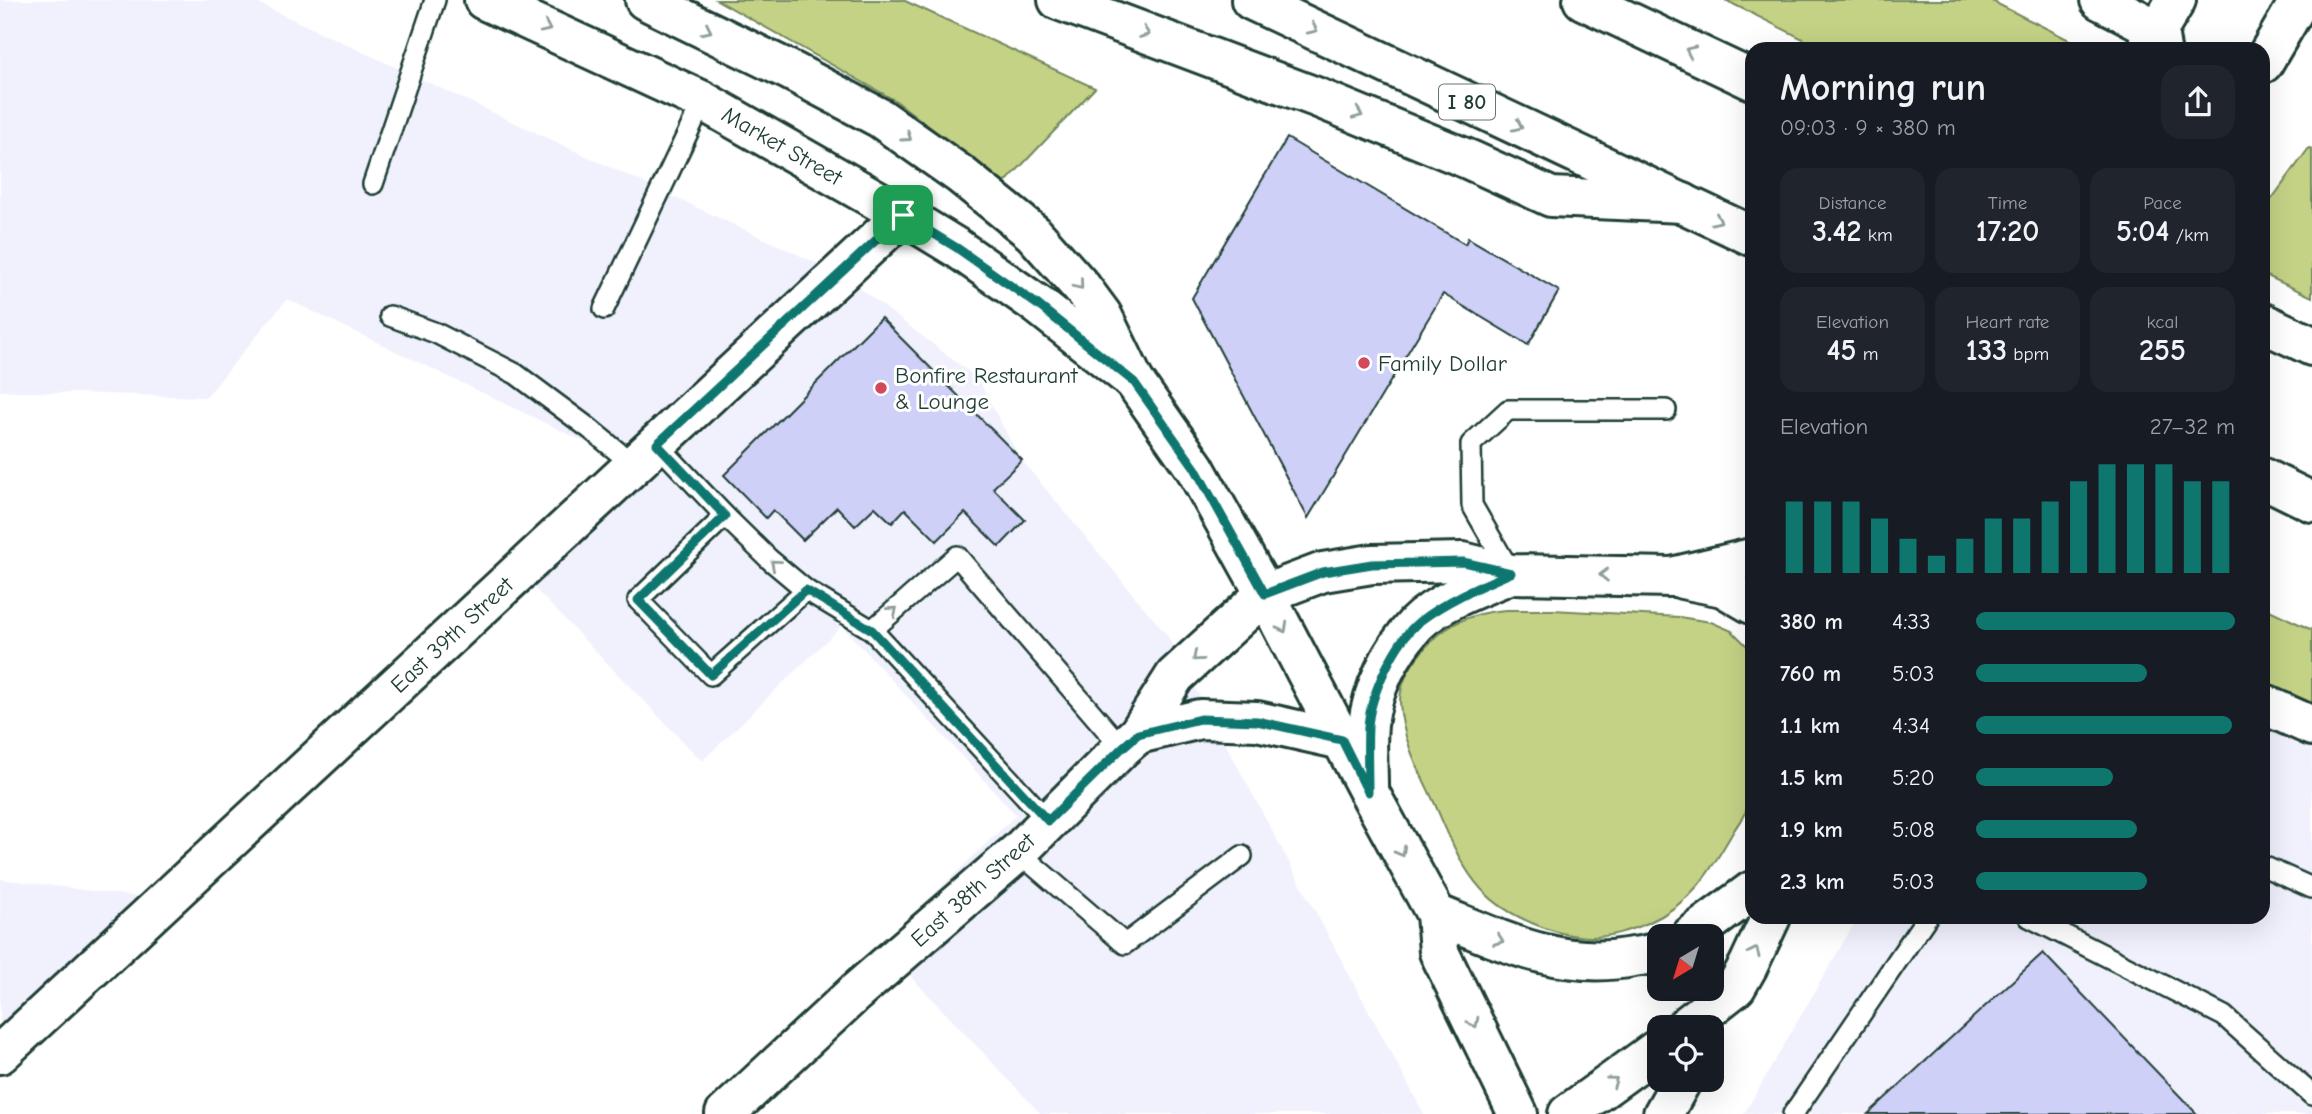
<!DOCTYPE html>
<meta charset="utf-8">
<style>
:root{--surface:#171b24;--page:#20242c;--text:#f1f3f6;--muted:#9ea1a6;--accent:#0f766e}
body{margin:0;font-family:"Comic Neue",sans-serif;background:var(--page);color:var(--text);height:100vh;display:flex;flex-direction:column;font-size:26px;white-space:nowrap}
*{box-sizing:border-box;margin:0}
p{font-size:23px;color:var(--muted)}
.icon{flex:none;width:38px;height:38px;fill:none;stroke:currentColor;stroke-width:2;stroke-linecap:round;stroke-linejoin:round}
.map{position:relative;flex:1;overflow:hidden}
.sheet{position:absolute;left:1745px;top:42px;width:525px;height:882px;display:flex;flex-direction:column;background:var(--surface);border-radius:21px;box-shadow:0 7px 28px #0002}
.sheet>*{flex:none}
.needle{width:46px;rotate:218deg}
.controls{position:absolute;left:1647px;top:924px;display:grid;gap:14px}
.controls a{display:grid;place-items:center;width:77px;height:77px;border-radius:14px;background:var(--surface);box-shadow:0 7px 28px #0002;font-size:35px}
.pin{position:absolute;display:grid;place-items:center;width:60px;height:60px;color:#fff;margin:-30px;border-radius:14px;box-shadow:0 4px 10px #0006}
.round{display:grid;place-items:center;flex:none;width:74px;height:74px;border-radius:21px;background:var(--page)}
.summary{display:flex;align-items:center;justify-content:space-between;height:119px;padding:0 35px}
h1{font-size:38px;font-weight:700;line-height:52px}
.metrics{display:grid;grid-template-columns:repeat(3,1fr);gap:10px;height:119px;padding:7px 35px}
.metrics div{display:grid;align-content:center;border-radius:18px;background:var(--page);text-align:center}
.metrics b{font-size:30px;font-weight:700}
.metrics small{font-size:19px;font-weight:400}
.metrics p{font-size:19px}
.chart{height:196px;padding:14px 35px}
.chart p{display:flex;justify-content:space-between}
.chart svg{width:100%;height:126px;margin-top:7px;stroke:var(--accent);stroke-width:6}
ul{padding:0 35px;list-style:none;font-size:23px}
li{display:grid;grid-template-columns:112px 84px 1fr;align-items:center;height:52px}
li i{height:18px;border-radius:9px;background:var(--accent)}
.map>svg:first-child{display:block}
.built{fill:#f0f1fd}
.green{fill:#c4d286;stroke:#72885d;stroke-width:2}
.building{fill:#ced0f8;stroke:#1f3d34;stroke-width:2}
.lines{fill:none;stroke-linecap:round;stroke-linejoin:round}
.lane-casing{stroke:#1f3d34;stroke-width:24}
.street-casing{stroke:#1f3d34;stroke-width:44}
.secondary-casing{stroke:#1f3d34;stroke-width:44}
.highway-casing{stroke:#1f3d34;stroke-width:44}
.lane{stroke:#fff;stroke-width:19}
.street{stroke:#fff;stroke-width:38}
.secondary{stroke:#fff;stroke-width:38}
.highway{stroke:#fff;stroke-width:38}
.oneway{stroke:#8f9e9a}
.route-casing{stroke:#fff;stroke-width:14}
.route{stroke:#0f766e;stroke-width:9}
.poi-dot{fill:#d1495b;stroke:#fff;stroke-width:2.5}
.labels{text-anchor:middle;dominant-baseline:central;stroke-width:6;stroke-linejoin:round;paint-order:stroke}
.shield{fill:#fff;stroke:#627771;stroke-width:2}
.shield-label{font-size:21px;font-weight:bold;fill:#1f3d34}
.street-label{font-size:23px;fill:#1f3d34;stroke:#fff}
.poi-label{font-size:23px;fill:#1f3d34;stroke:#fff;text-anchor:start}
</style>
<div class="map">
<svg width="2312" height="1114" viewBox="0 0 2312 1114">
<rect width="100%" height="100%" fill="#fff"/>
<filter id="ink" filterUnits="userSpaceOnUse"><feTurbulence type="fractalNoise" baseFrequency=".0143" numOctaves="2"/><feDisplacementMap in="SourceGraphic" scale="14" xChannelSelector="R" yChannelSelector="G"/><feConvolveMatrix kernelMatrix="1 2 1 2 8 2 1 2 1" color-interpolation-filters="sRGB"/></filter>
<g filter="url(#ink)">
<!-- built -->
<g class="built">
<path d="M0,0h251l593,276 134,103 41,78 148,178 257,479h-383l-160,-169 135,-130 -174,-189 -140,135 -191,-197 111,-104 -335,-161 -81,98 -206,-6z"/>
<path d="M2263,699l49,23v392h-568l114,-197h405z"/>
<path d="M0,879l146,19 -146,138z"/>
</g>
<!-- green -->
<g class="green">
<path d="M717,0h186l192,88 -91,96 -108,-83z"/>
<path d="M1725,0h265l97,49h-264z"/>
<path d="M2309,148l3,1v148l-49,-23v-63z"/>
<path d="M2263,607l49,23v81l-49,-22z"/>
<path d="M1506,610h47l126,7 32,5 21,9 20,20c0,37 0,75 0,112 0,11 3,26 -1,37 -3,11 -12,22 -18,32 -23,40 -41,71 -85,91 -18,7 -37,14 -56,14 -36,0 -86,-21 -110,-47 -23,-25 -35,-59 -48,-88 -15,-31 -33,-66 -34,-100 0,-16 8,-32 17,-44 22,-31 52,-46 89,-48z"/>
</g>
<!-- building -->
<g class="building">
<path d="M1287,138l178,106 3,-6 91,53 -31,54 -85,-51 -135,224 -116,-220z"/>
<path d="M881,318l141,142 -29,28 32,32 -26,27 -34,-34 -28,28 -32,-32 -13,14 -17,-16 -20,19 -18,-19 -34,33 -30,-30 -7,8 -42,-43z"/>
<path d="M2043,953l154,161h-329z"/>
</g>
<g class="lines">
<defs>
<g id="lane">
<path d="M373,184l62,-184"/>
<path d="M604,309l99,-208"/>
<path d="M390,316l46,17 80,41 74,55 44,36"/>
<path d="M657,444l68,72 -87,84 73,75 95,-85"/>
<path d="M725,516l44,43 37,31 66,40"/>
<path d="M1511,573l-39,-68 -1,-61 37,-34h158"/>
<path d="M1048,821l-176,-191 85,-74 165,192"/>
<path d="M1018,852l107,92 117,-88"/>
<path d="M2263,866l49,22"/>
<path d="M2029,917l195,99 88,79"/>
<path d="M1793,1114l134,-197"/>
</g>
<g id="street">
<path d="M2263,704l49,22"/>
<path d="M0,1054l903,-839"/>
<path d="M725,1114l131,-122 162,-140 104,-104 16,-14 37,-58 90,-82"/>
</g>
<g id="secondary">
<path d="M484,0l219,101 200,114 54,33 81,57 96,76 61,87 70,126 104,198 67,122 3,38 79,162"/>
<path d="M2147,49l29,-49"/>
<path d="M2263,63l37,-63"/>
<path d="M1682,579l41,8 29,17"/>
<path d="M1265,594l58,-22 49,-8 91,-2 48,12 161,3 80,-19"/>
<path d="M1138,734l62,-15 57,2 85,19"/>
<path d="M1368,785c0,-19 -2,-40 0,-60 4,-36 23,-74 48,-101 23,-23 65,-38 95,-50"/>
<path d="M1436,914c64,26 125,57 197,43 9,-1 18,-2 26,-6"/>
<path d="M1691,936l61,-45"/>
<path d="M1685,1027l51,-40 12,-21 23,-49"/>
<path d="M1568,1114l91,-66"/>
<path d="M1663,1114l19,-34"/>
</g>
<g id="highway">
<path d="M645,0l146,71 89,47 81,57 72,58 49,55 20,27 32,66"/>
<path d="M1058,0l258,97 154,63 81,37 132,6"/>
<path d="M1251,0l501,236"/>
<path d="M1583,0l169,80"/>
<path d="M2100,0l58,30 3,19"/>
<path d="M2263,323l49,23"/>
<path d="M2263,478l49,24"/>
</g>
</defs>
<!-- lane casing -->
<use href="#lane" class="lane-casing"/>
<!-- street casing -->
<use href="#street" class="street-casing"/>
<!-- secondary casing -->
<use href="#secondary" class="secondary-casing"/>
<!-- highway casing -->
<use href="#highway" class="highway-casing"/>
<!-- lane -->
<use href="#lane" class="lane"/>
<!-- street -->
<use href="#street" class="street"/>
<!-- secondary -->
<use href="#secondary" class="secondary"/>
<!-- highway -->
<use href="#highway" class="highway"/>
</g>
<!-- one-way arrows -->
<defs><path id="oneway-chevron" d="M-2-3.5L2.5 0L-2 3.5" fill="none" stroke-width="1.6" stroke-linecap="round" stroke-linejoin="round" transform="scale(1.75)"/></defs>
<g class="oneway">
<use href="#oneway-chevron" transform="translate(546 28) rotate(25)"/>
<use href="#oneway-chevron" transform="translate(1313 29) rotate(25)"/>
<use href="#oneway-chevron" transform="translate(707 30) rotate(26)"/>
<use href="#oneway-chevron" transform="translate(1145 33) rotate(21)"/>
<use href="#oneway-chevron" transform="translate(1690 51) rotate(-155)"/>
<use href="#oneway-chevron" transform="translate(1358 114) rotate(23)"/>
<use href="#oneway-chevron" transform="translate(1518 126) rotate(25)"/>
<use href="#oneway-chevron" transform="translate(907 137) rotate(35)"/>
<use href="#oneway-chevron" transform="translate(1717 220) rotate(25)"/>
<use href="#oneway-chevron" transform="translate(1079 285) rotate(50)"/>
<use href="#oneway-chevron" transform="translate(775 564) rotate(-139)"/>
<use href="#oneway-chevron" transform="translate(1604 575) rotate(-179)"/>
<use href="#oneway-chevron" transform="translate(893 611) rotate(-41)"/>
<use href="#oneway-chevron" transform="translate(1283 628) rotate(62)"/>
<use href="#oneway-chevron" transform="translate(1197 657) rotate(139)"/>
<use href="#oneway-chevron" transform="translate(1401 852) rotate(61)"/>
<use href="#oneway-chevron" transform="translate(1499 940) rotate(22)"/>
<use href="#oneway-chevron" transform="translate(1755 952) rotate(-65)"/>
<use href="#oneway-chevron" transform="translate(1474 1023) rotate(64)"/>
<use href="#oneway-chevron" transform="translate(1613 1081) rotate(-36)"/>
</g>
</g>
<g class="lines" filter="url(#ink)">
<defs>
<path id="route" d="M903,215l54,33 81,57 96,77 61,86 70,126 58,-22 49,-8 91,-2 48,11c-32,14 -64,27 -91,48 -25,20 -50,74 -52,106 -1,21 0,43 0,65l-26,-52 -85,-19 -57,-2 -62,15 -16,14 -74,73 -176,-191 -66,-40 -95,85 -73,-75 87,-84 -68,-72z"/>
</defs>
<!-- route casing -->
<use href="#route" class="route-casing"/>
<!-- route -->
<use href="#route" class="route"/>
</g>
<!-- markers -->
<g class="poi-dot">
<circle cx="1364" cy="363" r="7"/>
<circle cx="881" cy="388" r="7"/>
</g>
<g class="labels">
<!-- shield labels -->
<rect class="shield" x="1439" y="84.5" width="56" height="35" rx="5"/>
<g class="shield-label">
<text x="1467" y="102">I 80</text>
</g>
<!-- street labels -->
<g class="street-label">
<text transform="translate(782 146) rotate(30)">Market Street</text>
<text transform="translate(452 635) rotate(-43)">East 39th Street</text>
<text transform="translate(973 890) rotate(-42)">East 38th Street</text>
</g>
<!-- poi labels -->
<g class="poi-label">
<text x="1378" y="363">Family Dollar</text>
<text x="895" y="375">Bonfire Restaurant<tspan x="895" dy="26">&amp; Lounge</tspan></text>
</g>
</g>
</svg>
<div class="controls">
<a><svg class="needle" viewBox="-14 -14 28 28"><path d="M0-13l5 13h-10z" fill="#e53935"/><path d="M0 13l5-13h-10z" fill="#9ea1a6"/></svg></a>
<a><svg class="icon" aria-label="locate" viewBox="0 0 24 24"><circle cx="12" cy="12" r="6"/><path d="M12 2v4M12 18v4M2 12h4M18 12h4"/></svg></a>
</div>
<div class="pin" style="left:903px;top:215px;background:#1e9e55"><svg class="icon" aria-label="arrive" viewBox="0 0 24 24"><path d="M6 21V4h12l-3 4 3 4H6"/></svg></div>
<section class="sheet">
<div class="summary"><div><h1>Morning run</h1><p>09:03 · 9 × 380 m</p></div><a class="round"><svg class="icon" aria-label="share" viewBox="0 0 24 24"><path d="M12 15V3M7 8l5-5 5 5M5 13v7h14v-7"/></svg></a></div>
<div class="metrics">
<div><p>Distance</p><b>3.42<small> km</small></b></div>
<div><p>Time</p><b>17:20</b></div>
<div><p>Pace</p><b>5:04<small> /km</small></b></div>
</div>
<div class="metrics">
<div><p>Elevation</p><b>45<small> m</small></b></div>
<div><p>Heart rate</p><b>133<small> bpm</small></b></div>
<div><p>kcal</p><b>255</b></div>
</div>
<div class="chart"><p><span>Elevation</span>27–32 m</p>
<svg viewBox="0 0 160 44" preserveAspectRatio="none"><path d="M5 44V19M15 44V19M25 44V19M35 44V25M45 44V32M55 44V38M65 44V32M75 44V25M85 44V25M95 44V19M105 44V12M115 44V6M125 44V6M135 44V6M145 44V12M155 44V12"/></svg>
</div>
<ul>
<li><b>380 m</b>4:33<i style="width:100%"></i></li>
<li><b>760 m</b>5:03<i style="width:66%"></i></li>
<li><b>1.1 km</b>4:34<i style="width:99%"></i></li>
<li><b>1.5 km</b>5:20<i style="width:53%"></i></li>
<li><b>1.9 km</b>5:08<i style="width:62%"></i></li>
<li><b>2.3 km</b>5:03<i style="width:66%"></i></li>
</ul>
</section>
</div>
